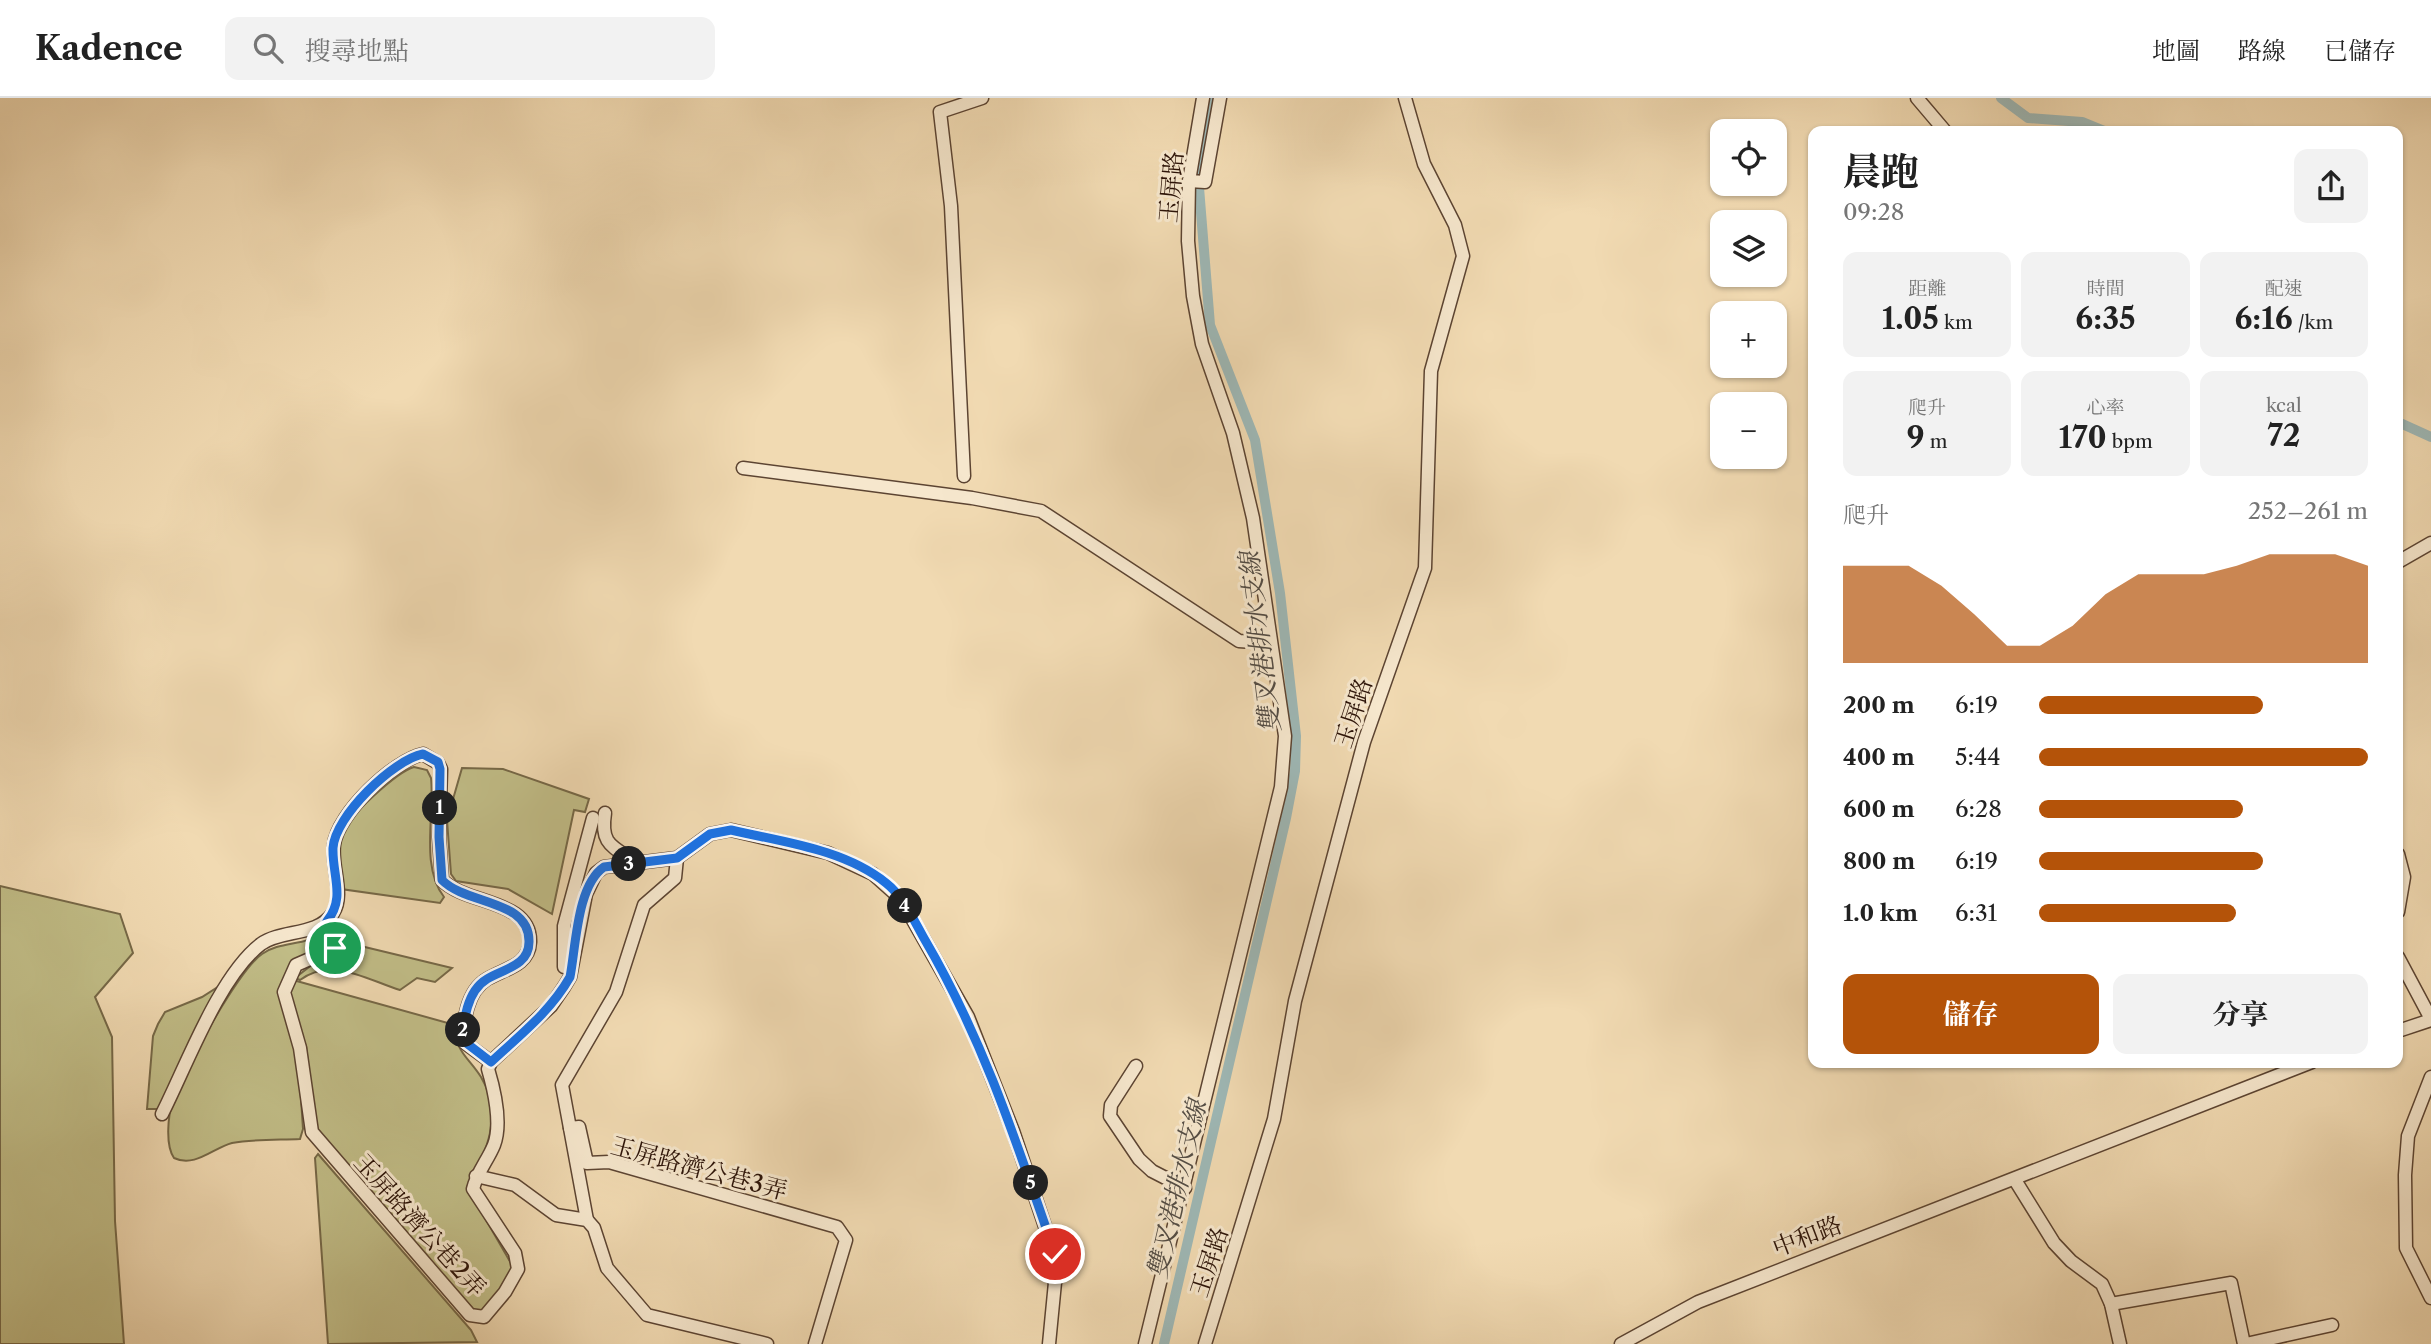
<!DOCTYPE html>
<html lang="zh-TW">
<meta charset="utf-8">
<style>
:root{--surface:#fff;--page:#f2f2f2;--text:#222;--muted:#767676;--line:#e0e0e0;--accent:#b45309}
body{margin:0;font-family:"Libre Caslon Text","Noto Serif TC",serif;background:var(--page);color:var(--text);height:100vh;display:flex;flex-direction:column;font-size:26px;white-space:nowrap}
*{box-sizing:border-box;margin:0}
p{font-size:23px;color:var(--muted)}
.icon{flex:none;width:38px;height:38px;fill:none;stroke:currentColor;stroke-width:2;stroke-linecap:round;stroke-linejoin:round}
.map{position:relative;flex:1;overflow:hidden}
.side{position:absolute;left:1808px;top:28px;width:595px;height:942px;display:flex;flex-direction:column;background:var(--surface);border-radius:14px;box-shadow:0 2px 5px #0004}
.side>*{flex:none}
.tools{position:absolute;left:1710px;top:21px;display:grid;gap:14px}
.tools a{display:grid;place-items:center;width:77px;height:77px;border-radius:14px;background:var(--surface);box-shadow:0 2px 5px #0004;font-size:35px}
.pin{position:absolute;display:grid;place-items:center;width:60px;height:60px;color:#fff;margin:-30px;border:4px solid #fff;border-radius:50%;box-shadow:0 2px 7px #0007}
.km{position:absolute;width:35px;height:35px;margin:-18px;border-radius:50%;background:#222;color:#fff;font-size:19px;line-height:35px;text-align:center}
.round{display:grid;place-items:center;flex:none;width:74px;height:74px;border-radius:14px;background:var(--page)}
.overview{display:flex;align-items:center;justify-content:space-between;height:119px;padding:0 35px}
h1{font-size:38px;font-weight:700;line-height:52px}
.figures{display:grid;grid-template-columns:repeat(3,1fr);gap:10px;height:119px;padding:7px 35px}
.figures div{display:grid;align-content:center;border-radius:14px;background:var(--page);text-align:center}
.figures b{font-size:30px;font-weight:700}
.figures small{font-size:19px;font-weight:400}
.figures p{font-size:19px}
.chart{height:196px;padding:14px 35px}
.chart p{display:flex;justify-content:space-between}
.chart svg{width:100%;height:126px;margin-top:7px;fill:var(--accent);opacity:.7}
.button{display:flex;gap:14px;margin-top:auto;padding:14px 35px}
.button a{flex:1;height:80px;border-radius:14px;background:var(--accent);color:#fff;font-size:28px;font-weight:700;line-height:80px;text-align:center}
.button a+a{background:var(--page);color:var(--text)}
ul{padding:0 35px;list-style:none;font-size:23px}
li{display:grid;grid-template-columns:112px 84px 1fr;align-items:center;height:52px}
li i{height:18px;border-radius:9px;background:var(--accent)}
header{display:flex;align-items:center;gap:42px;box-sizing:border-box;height:98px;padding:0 35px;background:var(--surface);border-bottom:2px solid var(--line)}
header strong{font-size:33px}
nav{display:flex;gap:38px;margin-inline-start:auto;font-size:24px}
.search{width:490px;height:63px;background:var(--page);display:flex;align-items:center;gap:18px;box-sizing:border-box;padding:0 24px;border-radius:14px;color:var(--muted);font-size:26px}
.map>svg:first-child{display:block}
.green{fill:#c1bd87;stroke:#766847;stroke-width:2}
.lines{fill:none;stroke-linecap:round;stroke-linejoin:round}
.canal{stroke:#9eb8b6;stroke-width:10}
.minor-casing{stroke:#5c4432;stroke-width:15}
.minor{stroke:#f6e7cd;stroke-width:12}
.route-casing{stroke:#fff;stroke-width:14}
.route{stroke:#1a73e8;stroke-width:9}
.labels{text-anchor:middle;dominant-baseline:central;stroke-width:6;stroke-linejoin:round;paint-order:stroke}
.street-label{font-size:24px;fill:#2b1207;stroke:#f6e7cd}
.water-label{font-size:26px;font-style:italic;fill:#534c44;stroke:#f6e7cd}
</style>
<header>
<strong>Kadence</strong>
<div class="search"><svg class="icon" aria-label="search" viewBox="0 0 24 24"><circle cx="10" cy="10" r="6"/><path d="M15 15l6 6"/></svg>搜尋地點</div>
<nav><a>地圖</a><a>路線</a><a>已儲存</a></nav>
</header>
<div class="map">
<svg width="2431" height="1246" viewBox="0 0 2431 1246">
<rect width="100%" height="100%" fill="#f1dab2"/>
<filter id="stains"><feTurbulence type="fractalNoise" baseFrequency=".00286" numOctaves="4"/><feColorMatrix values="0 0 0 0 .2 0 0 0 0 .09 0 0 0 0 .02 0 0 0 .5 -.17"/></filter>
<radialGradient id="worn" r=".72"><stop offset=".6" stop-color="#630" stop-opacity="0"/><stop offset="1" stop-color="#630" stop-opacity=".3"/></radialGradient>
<!-- green -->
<g class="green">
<path d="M414,669l13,3 4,8c4,36 -11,88 13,119l-4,6 -99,-14c-1,-18 -4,-37 1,-55 5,-17 55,-62 72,-67z"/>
<path d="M462,670l41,1 86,30 -4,13 -11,-2 -22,104 -44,-25 -52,-8 -5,-7 -4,-54z"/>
<path d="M0,788l120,28 13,39 -38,44 17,40 3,184 9,123h-124z"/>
<path d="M323,835l5,14 -41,27 11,79 5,76 -3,10c-22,1 -46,0 -68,4 -19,5 -37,25 -58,15 -9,-13 -6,-43 -1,-58 9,-28 66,-130 89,-146 18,-13 43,-8 61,-21z"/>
<path d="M344,844l108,26 -17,14 -18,-4 -17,12c-33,-10 -68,-34 -100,-10l-5,-2 18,-14 25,-5z"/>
<path d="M293,882l162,45c1,29 12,30 26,52 23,38 5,77 -14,110l45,78v9l-33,42 -163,-183 -10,-87 -9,-20 -8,-38z"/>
<path d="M224,885l-64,126h-13l6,-73 5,-12 7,-12 37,-15z"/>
<path d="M318,1056l153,176 6,12 -149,2 -13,-186z"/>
</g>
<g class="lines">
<!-- canal -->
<g class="canal">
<path d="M2001,0l27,20 54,4 22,9"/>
<path d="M2398,324l33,15"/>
<path d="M1164,1246l122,-526 9,-47 1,-35 -16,-143 -25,-153 -45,-115 -12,-150 12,-77"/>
</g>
<defs>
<g id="minor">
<path d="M1917,0l28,33"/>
<path d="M1189,83l16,1 15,-84"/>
<path d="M743,370l229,30 69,13 198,130 14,1 15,-10"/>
<path d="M964,378l-13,-270 -11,-94 42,-14"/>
<path d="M2398,464l33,-19"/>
<path d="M605,715c-5,33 8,33 32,50"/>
<path d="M2398,756l6,23 -6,35"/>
<path d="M327,823l10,17 -2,10 -39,17 -12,27 16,56 12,84 158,183 14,2 21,-25 13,-23 -3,-16 -42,-64c4,-17 15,-29 21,-44 8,-21 0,-56 -6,-76l3,-7 60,-56 13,-19 6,-10 16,-83 10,-21 8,-6 73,-9 33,-24 21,-4 97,23 45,21 28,25 67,118 45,114 44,131 -8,82"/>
<path d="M2398,859l33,62"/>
<path d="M564,869v-41l29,-108"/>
<path d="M2398,933l33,-11"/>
<path d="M1136,968l-25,39 -1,11 29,43 13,12 33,17"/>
<path d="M2431,979l-23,59 -3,39 1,73 25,50"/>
<path d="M162,1016c24,-47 57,-138 99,-170 21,-15 56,-7 72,-31 12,-18 -2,-46 1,-68 3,-31 60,-85 89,-91l15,9 3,6 -2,68 3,43c24,25 89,19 88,62 -1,24 -27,27 -43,37 -20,12 -25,43 -22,64l26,19"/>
<path d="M570,1030l9,-1 8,36 22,-1 228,65 9,13 -31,104"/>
<path d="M476,1078l39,9 41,30 31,5 7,8 13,40 40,47 120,29"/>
<path d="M2015,1082l39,63 17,18 31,23 9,20 9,40"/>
<path d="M587,1122l-25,-135 54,-93 28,-87 31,-27 2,-20"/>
<path d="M2111,1206l120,-21 13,61"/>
<path d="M1145,1246l136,-557 4,-51 -32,-218 -20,-85 -31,-89 -9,-48 -5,-55 1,-60 14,-83"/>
<path d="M1205,1246l69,-225 21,-118 69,-259 61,-174 6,-197 32,-115 -8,-31 -31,-61 -19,-66"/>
<path d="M1621,1246l77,-42 614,-240"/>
<path d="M2246,1246l86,-19"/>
</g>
</defs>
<!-- minor casing -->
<use href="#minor" class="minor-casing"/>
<!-- minor -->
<use href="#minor" class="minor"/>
</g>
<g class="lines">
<defs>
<path id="route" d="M335,850l2,-11 -10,-16c19,-23 5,-46 6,-73 2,-32 60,-88 90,-94l15,8 2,7 -1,68 3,43c24,25 88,19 87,62 0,24 -26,27 -42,37 -20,12 -25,43 -22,63l26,20c29,-27 59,-50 79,-85 6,-31 7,-92 34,-110l73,-9 33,-24 21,-4c51,12 113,19 155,53 18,14 28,38 39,57 59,101 92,204 130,314"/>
</defs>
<!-- route casing -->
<use href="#route" class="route-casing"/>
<!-- route -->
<use href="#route" class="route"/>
</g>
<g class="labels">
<!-- street labels -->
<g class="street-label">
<text transform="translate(1171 89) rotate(-85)">玉屏路</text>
<text transform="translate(1353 615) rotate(-72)">玉屏路</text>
<text transform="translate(699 1070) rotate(15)">玉屏路濟公巷3弄</text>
<text transform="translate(420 1127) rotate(48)">玉屏路濟公巷2弄</text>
<text transform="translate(1807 1138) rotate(-21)">中和路</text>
<text transform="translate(1209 1164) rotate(-72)">玉屏路</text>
</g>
<!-- water labels -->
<g class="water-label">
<text transform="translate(1260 544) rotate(-97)">雙叉港排水支線</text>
<text transform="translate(1177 1091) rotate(-77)">雙叉港排水支線</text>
</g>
</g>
<rect width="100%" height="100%" filter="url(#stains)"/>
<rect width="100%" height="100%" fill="url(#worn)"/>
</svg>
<div class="tools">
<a><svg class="icon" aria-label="locate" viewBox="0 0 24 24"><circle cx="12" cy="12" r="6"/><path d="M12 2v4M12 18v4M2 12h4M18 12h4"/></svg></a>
<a><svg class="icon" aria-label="layers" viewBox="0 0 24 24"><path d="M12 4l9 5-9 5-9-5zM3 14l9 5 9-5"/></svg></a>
<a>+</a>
<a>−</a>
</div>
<div class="pin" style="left:335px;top:850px;background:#1e9e55"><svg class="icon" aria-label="arrive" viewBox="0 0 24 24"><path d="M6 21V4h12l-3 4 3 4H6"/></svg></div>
<div class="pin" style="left:1055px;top:1156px;background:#d93025"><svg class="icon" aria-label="check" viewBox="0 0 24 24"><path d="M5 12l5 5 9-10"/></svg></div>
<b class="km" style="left:440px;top:710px">1</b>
<b class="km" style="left:463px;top:932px">2</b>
<b class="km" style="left:629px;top:766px">3</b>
<b class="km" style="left:905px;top:808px">4</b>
<b class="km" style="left:1031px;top:1085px">5</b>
<section class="side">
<div class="overview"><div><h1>晨跑</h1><p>09:28</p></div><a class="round"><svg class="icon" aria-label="share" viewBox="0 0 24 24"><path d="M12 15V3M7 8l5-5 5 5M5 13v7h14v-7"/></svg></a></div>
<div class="figures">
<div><p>距離</p><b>1.05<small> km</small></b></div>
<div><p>時間</p><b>6:35</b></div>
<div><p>配速</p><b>6:16<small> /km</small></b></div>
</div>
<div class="figures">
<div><p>爬升</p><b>9<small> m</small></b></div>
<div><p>心率</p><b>170<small> bpm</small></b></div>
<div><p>kcal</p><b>72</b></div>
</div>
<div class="chart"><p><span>爬升</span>252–261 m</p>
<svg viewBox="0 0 160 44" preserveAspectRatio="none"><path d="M0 44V10L10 10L20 10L30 17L40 27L50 38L60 38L70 31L80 20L90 13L100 13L110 13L120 10L130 6L140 6L150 6L160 10V44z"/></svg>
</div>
<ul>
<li><b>200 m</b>6:19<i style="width:68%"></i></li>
<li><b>400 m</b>5:44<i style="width:100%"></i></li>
<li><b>600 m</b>6:28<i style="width:62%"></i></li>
<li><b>800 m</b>6:19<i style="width:68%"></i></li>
<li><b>1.0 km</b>6:31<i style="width:60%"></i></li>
</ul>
<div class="button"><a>儲存</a><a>分享</a></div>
</section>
</div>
